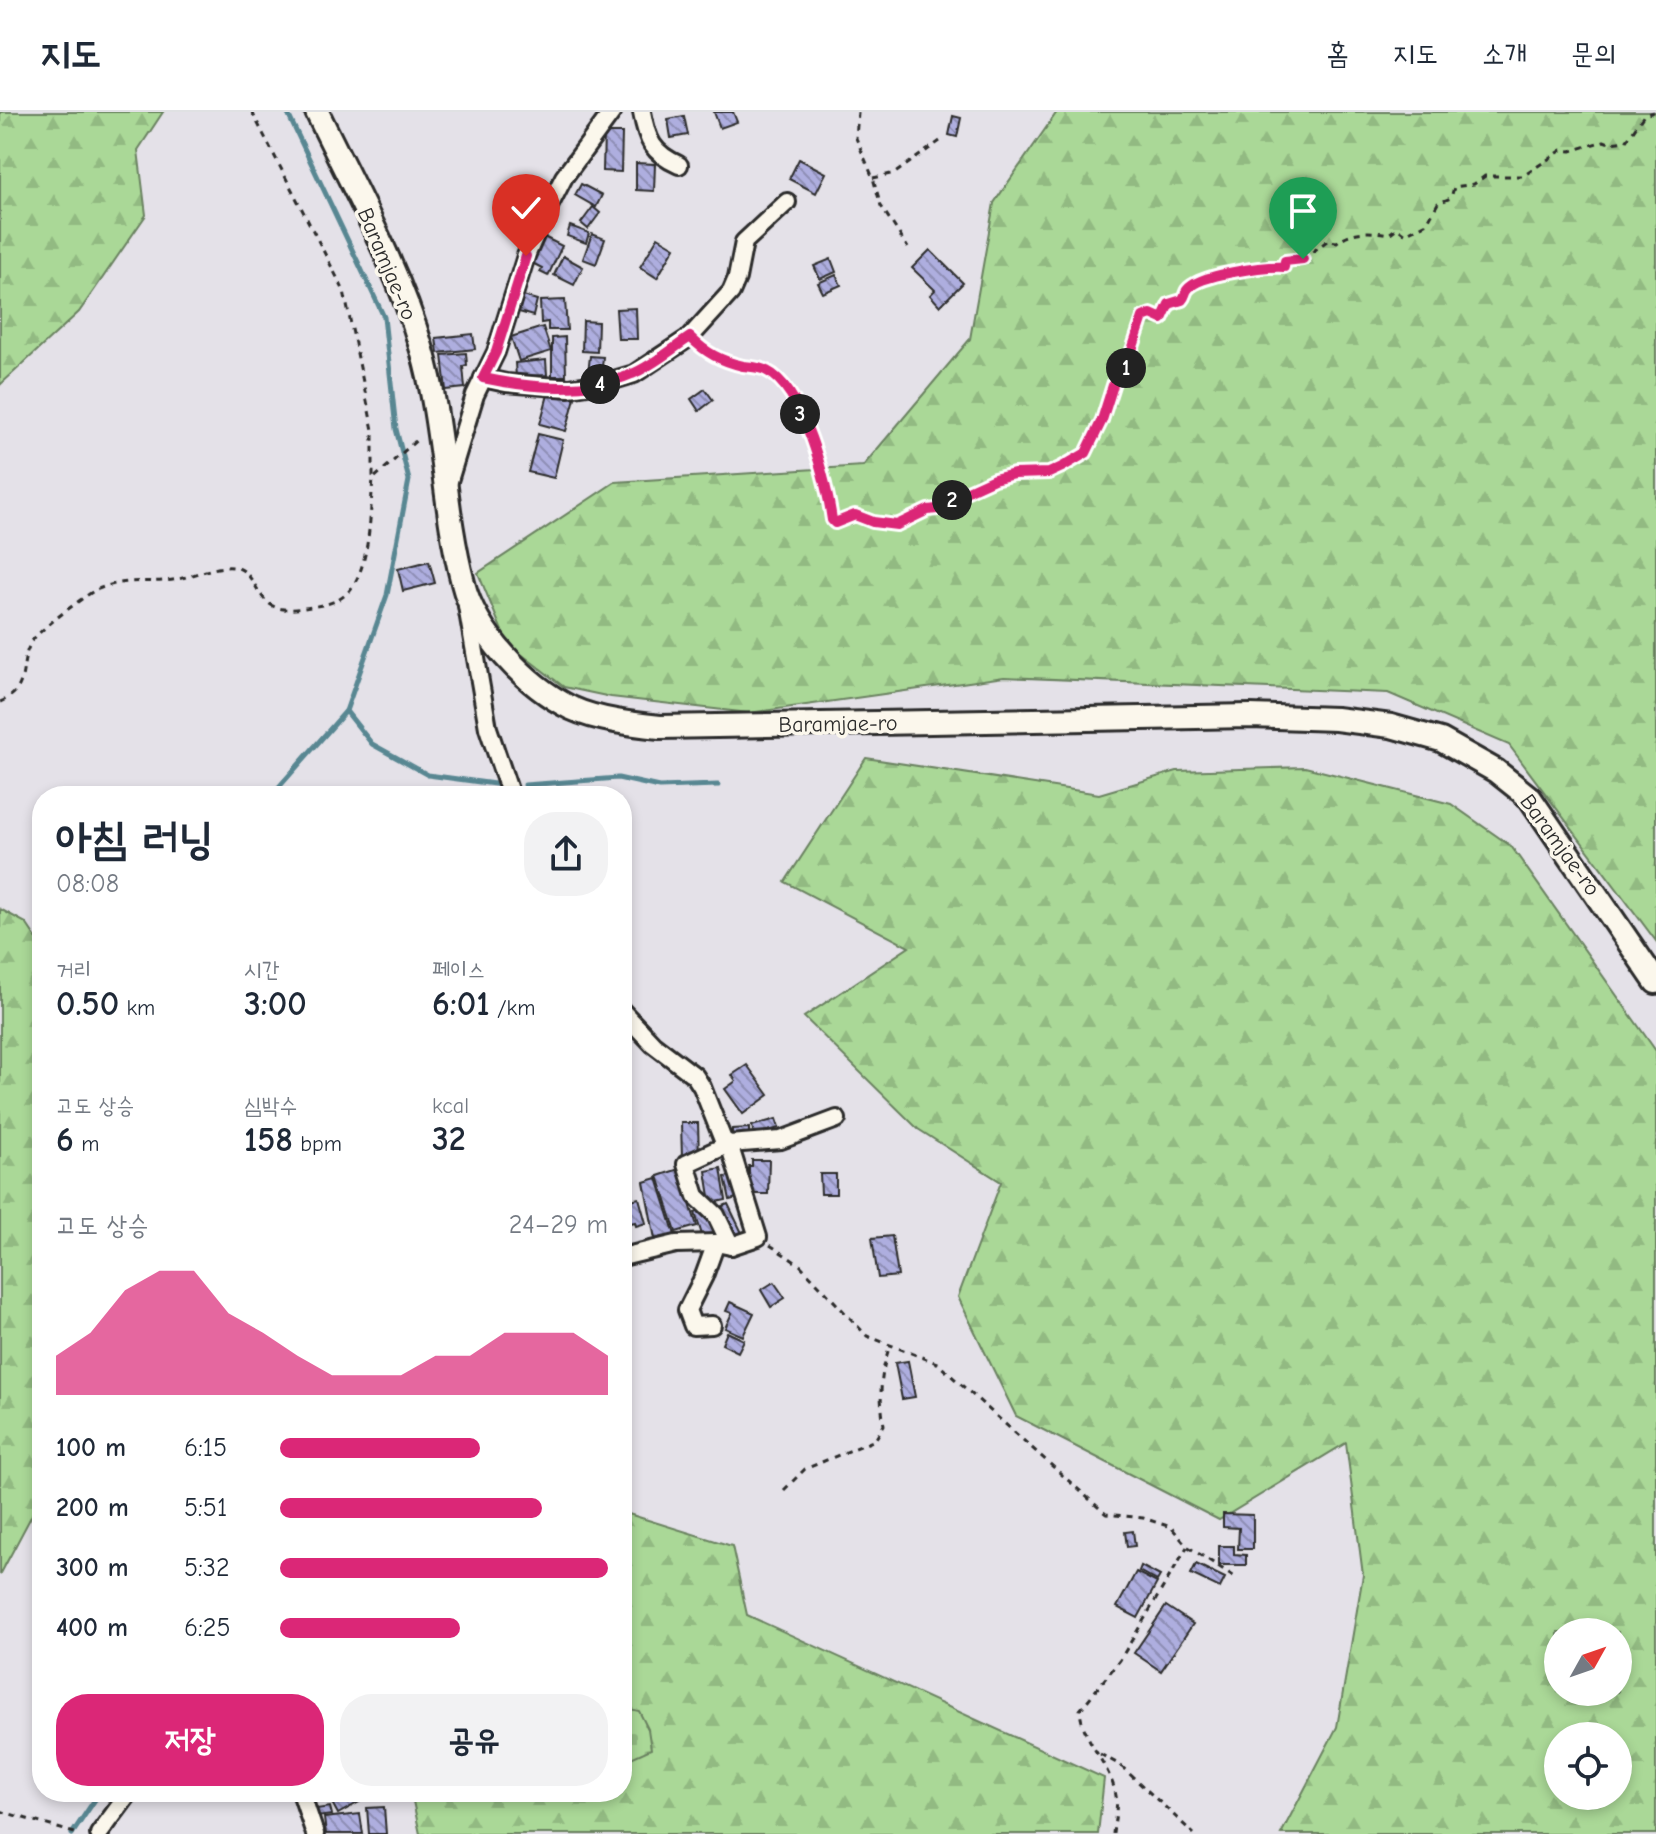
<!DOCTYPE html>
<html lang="ko">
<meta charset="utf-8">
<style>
:root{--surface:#fff;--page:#f2f2f3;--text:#1f2937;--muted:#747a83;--line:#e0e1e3;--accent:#db2777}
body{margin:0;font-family:"Comic Neue","Poor Story",sans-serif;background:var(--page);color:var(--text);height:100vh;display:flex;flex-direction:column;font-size:30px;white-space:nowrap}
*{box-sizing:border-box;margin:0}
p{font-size:26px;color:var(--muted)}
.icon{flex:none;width:44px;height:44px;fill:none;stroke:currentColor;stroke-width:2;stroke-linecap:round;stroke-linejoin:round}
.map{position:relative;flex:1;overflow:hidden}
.side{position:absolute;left:32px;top:674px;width:600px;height:1016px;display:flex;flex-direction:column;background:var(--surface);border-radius:32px;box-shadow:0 4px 12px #0003}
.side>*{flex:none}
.needle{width:52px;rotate:50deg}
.fabs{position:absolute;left:1544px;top:1506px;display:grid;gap:16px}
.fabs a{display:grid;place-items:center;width:88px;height:88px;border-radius:50%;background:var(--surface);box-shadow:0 4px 12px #0003;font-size:40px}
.pin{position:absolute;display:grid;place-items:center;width:68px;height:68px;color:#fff;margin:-82px -34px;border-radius:50% 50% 50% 0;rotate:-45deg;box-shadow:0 0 8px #0007}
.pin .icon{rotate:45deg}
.km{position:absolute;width:40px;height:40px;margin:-20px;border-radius:50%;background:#222;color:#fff;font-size:22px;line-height:40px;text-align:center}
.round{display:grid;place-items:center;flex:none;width:84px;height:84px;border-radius:32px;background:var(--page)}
.summary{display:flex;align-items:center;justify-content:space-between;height:136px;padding:0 24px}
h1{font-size:44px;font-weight:800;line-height:60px}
.figures{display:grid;grid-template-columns:repeat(3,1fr);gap:12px;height:136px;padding:8px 24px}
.figures div{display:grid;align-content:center}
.figures b{font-size:34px;font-weight:800}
.figures small{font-size:22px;font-weight:400}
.figures p{font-size:22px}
.chart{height:224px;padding:16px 24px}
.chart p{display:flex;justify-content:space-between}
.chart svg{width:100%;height:144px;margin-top:8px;fill:var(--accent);opacity:.7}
.cta{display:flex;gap:16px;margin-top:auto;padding:16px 24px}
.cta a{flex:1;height:92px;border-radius:32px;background:var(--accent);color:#fff;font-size:32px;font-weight:800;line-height:92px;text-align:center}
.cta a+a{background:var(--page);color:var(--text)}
ul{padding:0 24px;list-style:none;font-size:26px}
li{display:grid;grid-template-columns:128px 96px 1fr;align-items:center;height:60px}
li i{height:20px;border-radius:10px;background:var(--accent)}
header{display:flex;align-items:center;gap:48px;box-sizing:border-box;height:112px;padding:0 40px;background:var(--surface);border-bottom:2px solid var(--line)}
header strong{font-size:38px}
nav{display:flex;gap:44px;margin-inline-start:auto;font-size:28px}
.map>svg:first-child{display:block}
.forest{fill:url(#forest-firs);stroke:#6a8261;stroke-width:2;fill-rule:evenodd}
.cemetery{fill:url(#cemetery-stones);stroke:#6a8261;stroke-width:2}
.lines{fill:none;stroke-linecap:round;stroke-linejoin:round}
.stream{stroke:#598792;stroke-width:5}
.building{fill:url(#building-back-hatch);stroke:#2b2b2b;stroke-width:2}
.street-casing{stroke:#2b2b2b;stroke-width:22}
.secondary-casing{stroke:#2b2b2b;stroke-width:28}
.path{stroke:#2b2b2b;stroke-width:3;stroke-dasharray:6 6;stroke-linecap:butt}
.street{stroke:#fbf7ec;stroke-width:16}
.secondary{stroke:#fbf7ec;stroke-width:22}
.route-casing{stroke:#fff;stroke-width:16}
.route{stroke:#db2777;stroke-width:10}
.labels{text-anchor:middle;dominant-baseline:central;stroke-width:7;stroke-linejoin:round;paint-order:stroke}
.street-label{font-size:22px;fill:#2b2b2b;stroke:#fbf7ec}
</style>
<header>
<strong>지도</strong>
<nav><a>홈</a><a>지도</a><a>소개</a><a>문의</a></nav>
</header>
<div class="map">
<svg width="1656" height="1722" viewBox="0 0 1656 1722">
<defs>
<pattern id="forest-firs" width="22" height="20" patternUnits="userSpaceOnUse" patternTransform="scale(2)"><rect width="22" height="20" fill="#aad897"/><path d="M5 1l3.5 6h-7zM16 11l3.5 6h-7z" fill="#92ba82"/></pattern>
<pattern id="cemetery-stones" width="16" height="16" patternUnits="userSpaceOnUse" patternTransform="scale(2)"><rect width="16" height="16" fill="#aad897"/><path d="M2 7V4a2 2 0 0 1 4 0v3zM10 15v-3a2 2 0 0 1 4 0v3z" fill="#92ba82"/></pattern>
<pattern id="building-back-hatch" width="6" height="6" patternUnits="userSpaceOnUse" patternTransform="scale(2)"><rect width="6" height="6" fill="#aeaedf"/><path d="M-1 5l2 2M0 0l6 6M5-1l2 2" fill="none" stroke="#8e8eb5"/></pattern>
</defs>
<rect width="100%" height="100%" fill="#e4e1e8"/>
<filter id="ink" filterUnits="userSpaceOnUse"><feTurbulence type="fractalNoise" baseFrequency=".0125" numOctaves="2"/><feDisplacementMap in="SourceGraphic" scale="16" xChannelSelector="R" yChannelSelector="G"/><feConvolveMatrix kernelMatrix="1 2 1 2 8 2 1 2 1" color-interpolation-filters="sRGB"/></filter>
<g filter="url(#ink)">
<!-- forest -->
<g class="forest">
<path d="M0,0h163l-25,38 8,65 -67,97 -79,73z"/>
<path d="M1057,0h599v829l-147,-196 -121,-52 -384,-16 -255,36 -138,-16 -47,-10 -57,-44 -29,-70 137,-91 248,-16 107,-127 24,-136z"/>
<path d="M866,646l233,36 78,-23 128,-4 146,37 60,42 145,205v783h-375l56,-107 26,-152 -17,-132 -127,77 -203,-104 -58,-119 43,-115 -83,-53 -114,-112 105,-70 -124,-65zM1558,1520h60v60h-60zM1558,1624h60v60h-60z"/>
<path d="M0,797l26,14 16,24v549l-42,79z"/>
<path d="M622,1400l110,34 15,69 357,163 -6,56h-678l-9,-42h211z"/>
</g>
<!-- cemetery -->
<path class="cemetery" d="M622,1595l17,4 9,18 3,20 -20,9 -9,-3z"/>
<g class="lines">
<!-- stream -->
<g class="stream">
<path d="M346,599l26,33 56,31 74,10"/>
<path d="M525,673l93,-7 41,9 59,-2"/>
<path d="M271,684l75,-85 41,-116 22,-115 -13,-51 -12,-112 -97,-205"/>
<path d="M72,1722l28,-42"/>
</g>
</g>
<!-- building -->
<g class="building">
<path d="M714,0h19l4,10 -17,6z"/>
<path d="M684,4l4,19 -17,3 -3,-19z"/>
<path d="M953,4l8,2 -4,19 -8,-2z"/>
<path d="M604,21h18l-1,39 -18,-1z"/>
<path d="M799,47l27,14 -10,20 -27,-14z"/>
<path d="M636,51l19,1 -1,27 -18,-1z"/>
<path d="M581,72l21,11 -6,12 -21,-12z"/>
<path d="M593,95l7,6 -12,16 -7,-6z"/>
<path d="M570,114l19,7 -3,10 -19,-7z"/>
<path d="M592,122l13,5 -9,25 -13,-5z"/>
<path d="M544,125l18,9 -14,30 -8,-4 2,-4 -10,-5z"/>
<path d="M658,125l17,10 -18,31 -17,-11z"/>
<path d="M930,138l33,33 -23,23 -10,-11 5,-5 -23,-22z"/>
<path d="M563,144l20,11 -9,18 -20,-10z"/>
<path d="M831,147l5,13 -16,7 -6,-13z"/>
<path d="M836,163l5,10 -18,8 -5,-10z"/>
<path d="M523,184l14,4 -4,16 -14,-4z"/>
<path d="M565,188l2,30h-19v-8l-7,1 -1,-22z"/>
<path d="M636,196l1,31h-19l-2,-30z"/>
<path d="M583,209l15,1 -1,30 -15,-1z"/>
<path d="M543,215l8,24 -32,10 -8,-24z"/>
<path d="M473,222l2,15 -37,4 -2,-15z"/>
<path d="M565,225l1,39h-14v-38z"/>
<path d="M466,241l1,12 -4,1 2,22 -19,2 -4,-35z"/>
<path d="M590,244l13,1 -2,19 -13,-2z"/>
<path d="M546,248l1,15 -31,2 -1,-14z"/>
<path d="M705,277l8,11 -14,11 -8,-12z"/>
<path d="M549,279l26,7 -9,33 -26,-7z"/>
<path d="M538,322l25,6 -9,38 -26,-6z"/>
<path d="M429,449l6,22 -32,8 -5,-22z"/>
<path d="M747,953l22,30 -26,19 -18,-25 11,-8 -4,-6z"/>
<path d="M776,1007l3,9 -25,7 -2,-9z"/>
<path d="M681,1011h17l1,33 -17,1z"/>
<path d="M749,1016v11h-17v-10z"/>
<path d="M752,1048h17l-1,34h-19v-28h3z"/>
<path d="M721,1056l5,32 -15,3 -5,-32z"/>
<path d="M679,1057l18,57 -21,6 -18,-56z"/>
<path d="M820,1062h16v20h-15z"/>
<path d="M735,1063l5,22 -10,3 -5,-23z"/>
<path d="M657,1066l18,57 -20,4 -11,-57z"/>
<path d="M630,1084l1,4 8,-2 7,25 -10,3 -1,-4 -9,2 -4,-26z"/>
<path d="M728,1092l15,31 -11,5 -14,-32z"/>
<path d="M707,1097l8,25 -12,4 -8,-25z"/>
<path d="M892,1124l6,40 -20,2 -6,-40z"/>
<path d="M774,1170l11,16 -14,9 -10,-17z"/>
<path d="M730,1190l24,11 -11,23 -18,-8 7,-15 -6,-2z"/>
<path d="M727,1220l17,8 -6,12 -16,-8z"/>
<path d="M908,1249l7,36 -13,2 -7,-36z"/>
<path d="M1223,1402l30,1v34h-15l1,-21 -16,-1z"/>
<path d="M1133,1419l2,15 -8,1 -2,-15z"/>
<path d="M1219,1434h15v8l12,1v10h-27z"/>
<path d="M1196,1452l29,14 -5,10 -29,-14z"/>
<path d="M1141,1454l19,10 -3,5 -18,-10z"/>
<path d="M1136,1460l21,11 -19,35 -21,-11z"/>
<path d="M1166,1494l27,18 -32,47 -27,-18z"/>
<path d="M353,1680l8,9 -23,13 -6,-11z"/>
<path d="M330,1695l2,8 -15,2 -1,-8z"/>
<path d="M384,1695l2,27h-17l-2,-26z"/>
<path d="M360,1702l3,20h-37l-2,-16z"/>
</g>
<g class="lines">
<defs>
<g id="street">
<path d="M642,0c5,28 10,41 37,53"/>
<path d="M483,266l23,5 63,5 38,-6 27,-8 56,-37 41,-45 6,-14 7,-36 43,-40"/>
<path d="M448,372l27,-89 21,-43 30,-96 14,-32 24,-47 48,-65"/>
<path d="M467,494l21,122 23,68"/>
<path d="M622,899l31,33 42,32 7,11 21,53 6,4 29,93 -27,9 -15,-3 -40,1 -54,13"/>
<path d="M731,1134l-15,-31 -20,-19 -10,-32 43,-20 52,-4 56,-21"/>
<path d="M712,1213l-19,1 -6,-16 17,-34 12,-33"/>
<path d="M301,1680l14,42"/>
<path d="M99,1722l31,-42"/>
</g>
<path id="secondary" d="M317,0c37,77 81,155 105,238 22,76 21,157 41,233 12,49 63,103 108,125 26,12 61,16 89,19l590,-11 86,3 55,7 50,14 55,31 34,27 126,184"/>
</defs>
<!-- street casing -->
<use href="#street" class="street-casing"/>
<!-- secondary casing -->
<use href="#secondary" class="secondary-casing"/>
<!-- path -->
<g class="path">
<path d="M252,0l92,179 29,139v49"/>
<path d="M858,0l-2,26 17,40 8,28 27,42"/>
<path d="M873,66l22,-5 45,-32"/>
<path d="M702,236c25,19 38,12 63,22 37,14 62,114 67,150l3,3 20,-8 18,7 24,3 31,-15 9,-1 22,-14 35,-16 20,-5 35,-1 13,-6 24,-14 16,-33 12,-38 2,-5h7l20,-60 8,-3 11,5 7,-15c7,1 12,-2 17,-8v-5c26,-19 67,-25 98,-24l1,-6 18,-2 24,-18 10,1c15,-12 33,-11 52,-8l8,-6 8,6 22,-11 11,-20 13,-5 3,-11 20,-3 11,-8h38l39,-26 9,1 33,-10 5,2 17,-2 18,-26 10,-3"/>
<path d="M0,590c32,-13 17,-38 32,-61 6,-10 51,-44 62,-50 31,-15 54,-6 84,-12 16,-3 42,-16 60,-11 17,6 19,32 37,39 10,4 25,2 36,0 12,-2 25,-4 34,-12 26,-22 25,-85 28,-116l46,-41"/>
<path d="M770,1133l30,20 67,71 70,27 169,151 37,4 28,9 16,19 48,31"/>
<path d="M784,1378l21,-21 70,-29 9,-15c-5,-31 -4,-50 6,-80"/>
<path d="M1100,1642l20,11 74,69"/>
<path d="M0,1699l78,23"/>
<path d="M1113,1722c1,-12 5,-26 3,-38 -5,-31 -34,-55 -36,-86l40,-50 67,-113"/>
</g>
<!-- street -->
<use href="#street" class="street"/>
<!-- secondary -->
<use href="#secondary" class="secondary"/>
</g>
</g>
<g class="lines" filter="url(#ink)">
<defs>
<path id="route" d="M526,144l-30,96 -13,26c47,10 103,16 149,-4 20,-8 40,-25 58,-37 16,16 31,24 53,29 8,1 17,1 24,5 36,17 60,112 65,149l3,3 20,-8 18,7 24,3 31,-15 9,-1 22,-14 35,-16 20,-5 35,-1 13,-6 24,-14 16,-33 12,-38 2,-5h7l20,-60 8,-3 11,5 7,-15 13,-4c3,-3 3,-7 5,-10 11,-16 79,-24 97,-23l1,-6 18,-2"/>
</defs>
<!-- route casing -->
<use href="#route" class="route-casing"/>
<!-- route -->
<use href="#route" class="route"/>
</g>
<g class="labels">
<!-- street labels -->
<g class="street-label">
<text transform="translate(387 152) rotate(67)">Baramjae-ro</text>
<text transform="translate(838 612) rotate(-1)">Baramjae-ro</text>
<text transform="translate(1560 733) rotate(54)">Baramjae-ro</text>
</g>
</g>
</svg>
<div class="fabs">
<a><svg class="needle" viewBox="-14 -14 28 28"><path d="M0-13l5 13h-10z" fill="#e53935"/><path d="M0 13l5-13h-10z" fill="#747a83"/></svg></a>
<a><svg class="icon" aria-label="locate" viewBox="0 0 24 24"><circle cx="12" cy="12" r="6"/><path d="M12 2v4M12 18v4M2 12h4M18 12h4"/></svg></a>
</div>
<div class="pin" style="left:1303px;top:147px;background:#1e9e55"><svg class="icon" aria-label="arrive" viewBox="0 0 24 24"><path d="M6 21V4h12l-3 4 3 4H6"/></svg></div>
<div class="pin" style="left:526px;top:144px;background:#d93025"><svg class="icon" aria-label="check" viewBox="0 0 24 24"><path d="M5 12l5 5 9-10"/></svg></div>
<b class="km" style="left:1126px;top:256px">1</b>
<b class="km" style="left:952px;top:388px">2</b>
<b class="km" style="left:800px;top:302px">3</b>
<b class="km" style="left:600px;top:272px">4</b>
<section class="side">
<div class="summary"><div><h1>아침 러닝</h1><p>08:08</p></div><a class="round"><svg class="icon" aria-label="share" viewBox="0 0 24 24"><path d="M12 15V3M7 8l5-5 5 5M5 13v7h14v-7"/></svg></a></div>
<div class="figures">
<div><p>거리</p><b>0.50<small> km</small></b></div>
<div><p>시간</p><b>3:00</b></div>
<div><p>페이스</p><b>6:01<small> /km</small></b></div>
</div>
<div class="figures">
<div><p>고도 상승</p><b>6<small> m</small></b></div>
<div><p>심박수</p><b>158<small> bpm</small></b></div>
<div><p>kcal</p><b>32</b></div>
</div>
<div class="chart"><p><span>고도 상승</span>24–29 m</p>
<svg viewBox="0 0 160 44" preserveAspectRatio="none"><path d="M0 44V32L10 25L20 12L30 6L40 6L50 19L60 25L70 32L80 38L90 38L100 38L110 32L120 32L130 25L140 25L150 25L160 32V44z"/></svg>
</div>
<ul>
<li><b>100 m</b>6:15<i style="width:61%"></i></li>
<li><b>200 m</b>5:51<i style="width:80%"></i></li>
<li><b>300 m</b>5:32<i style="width:100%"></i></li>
<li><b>400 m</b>6:25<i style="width:55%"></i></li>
</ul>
<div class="cta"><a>저장</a><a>공유</a></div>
</section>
</div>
